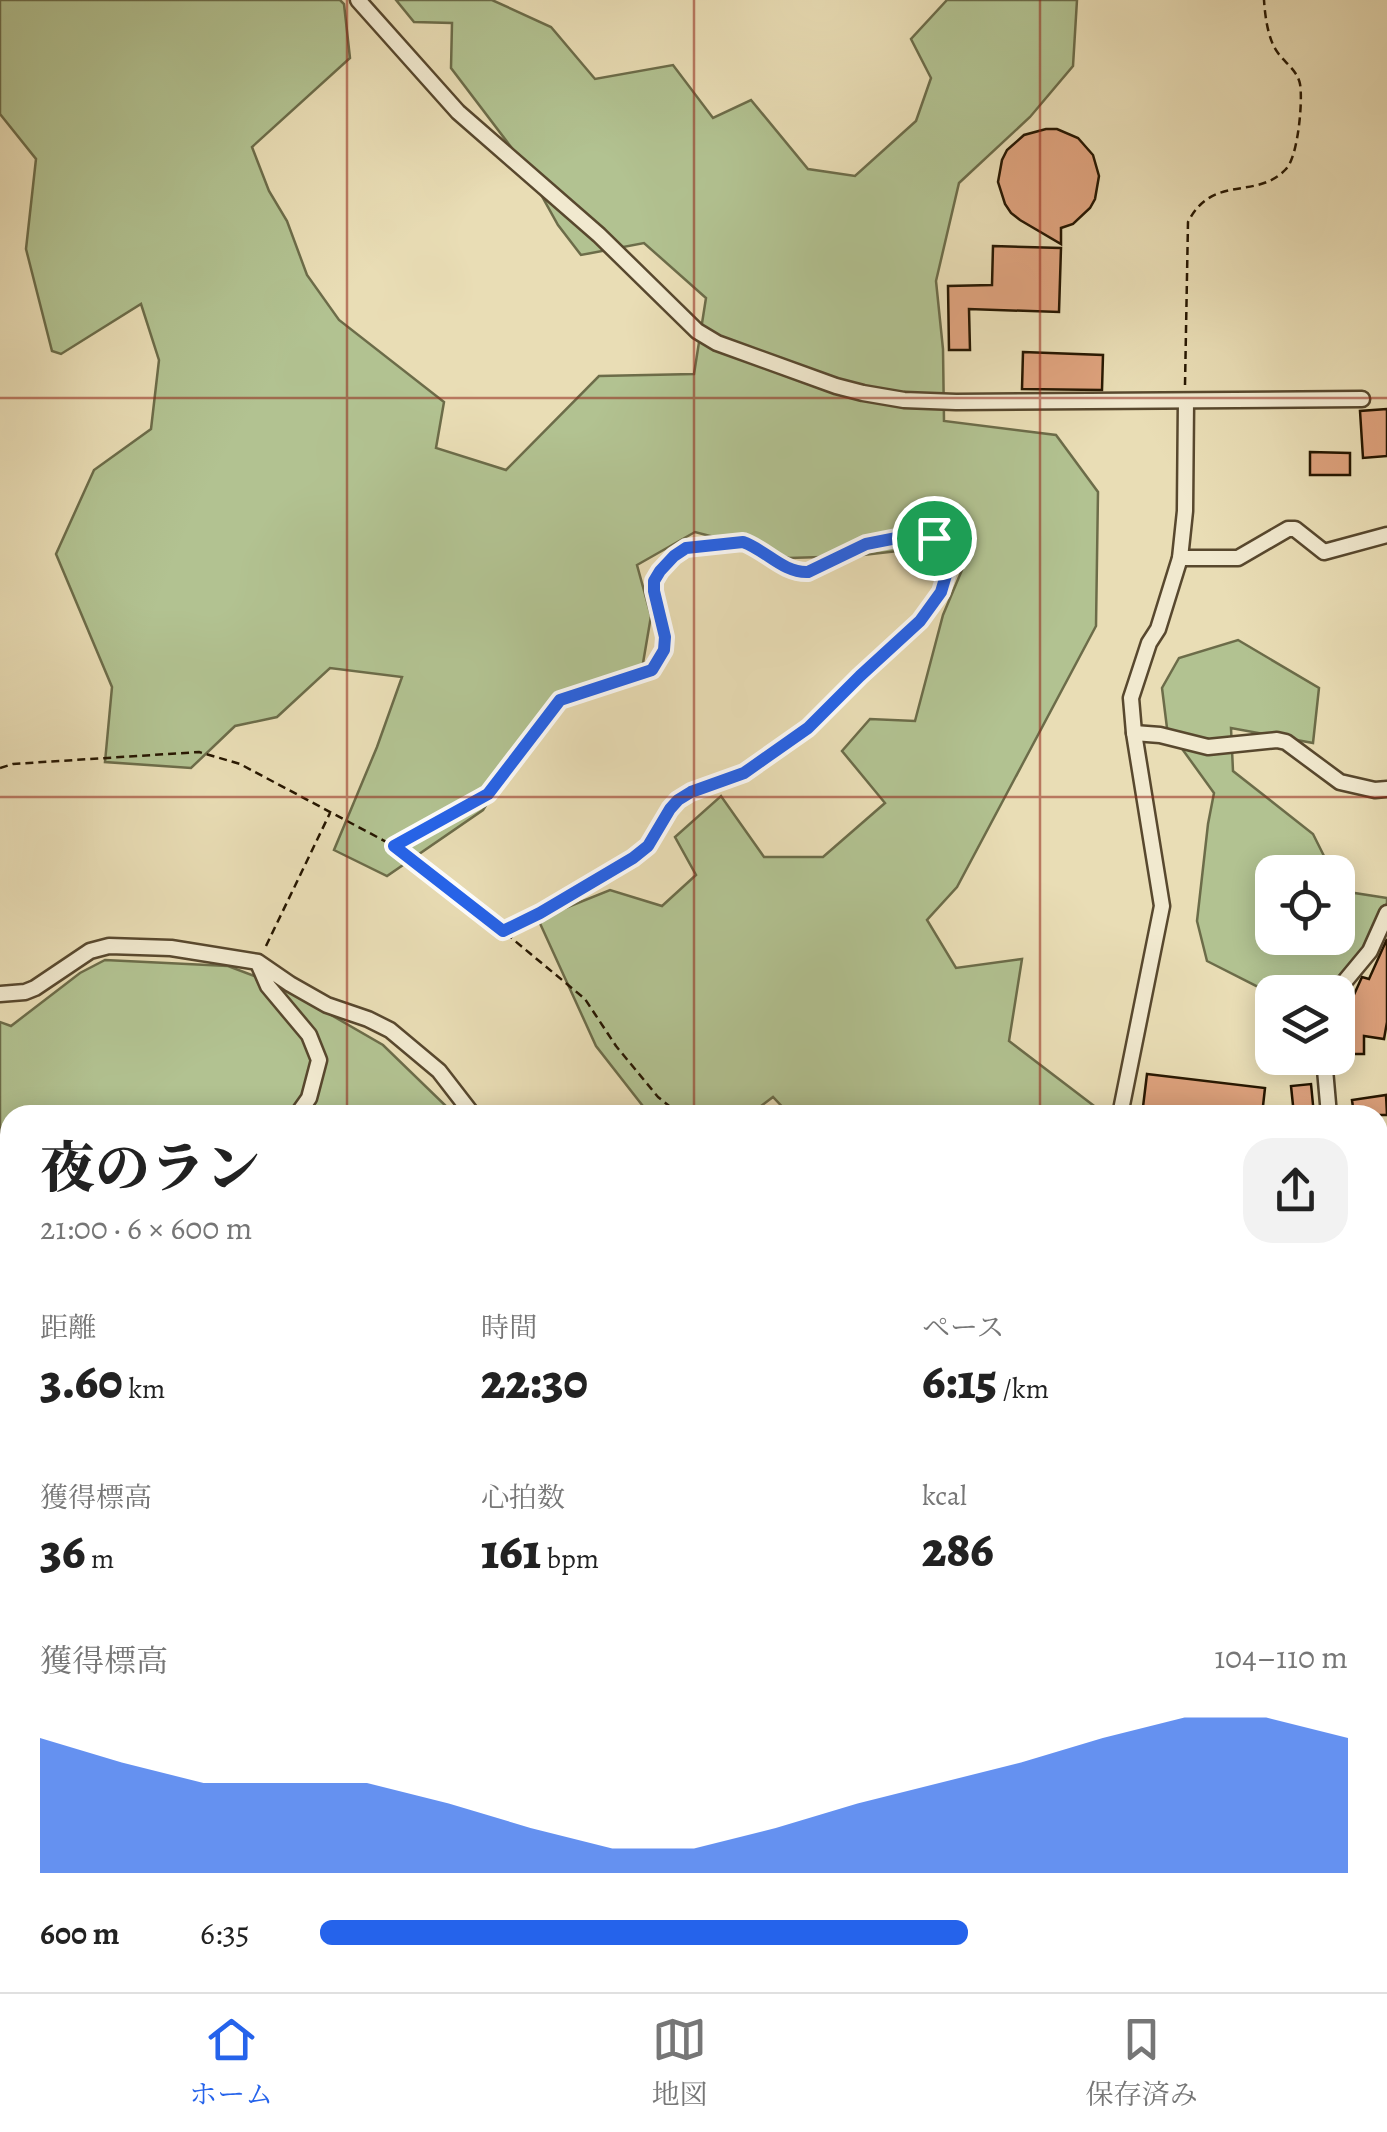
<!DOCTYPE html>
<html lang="ja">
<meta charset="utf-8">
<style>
:root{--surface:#fff;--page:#f2f2f2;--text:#222;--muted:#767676;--line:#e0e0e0;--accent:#2563eb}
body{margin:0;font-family:Alegreya,"Noto Serif JP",serif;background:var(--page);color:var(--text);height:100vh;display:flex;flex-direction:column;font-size:38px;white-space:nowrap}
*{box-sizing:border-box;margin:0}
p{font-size:32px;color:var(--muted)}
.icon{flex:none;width:55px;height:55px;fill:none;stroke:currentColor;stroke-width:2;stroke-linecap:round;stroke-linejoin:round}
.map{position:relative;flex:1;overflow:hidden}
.drawer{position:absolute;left:0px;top:1105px;width:1388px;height:888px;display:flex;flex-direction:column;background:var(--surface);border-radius:30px 30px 0 0;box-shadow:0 5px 25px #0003}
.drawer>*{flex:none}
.buttons{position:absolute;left:1255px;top:855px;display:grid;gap:20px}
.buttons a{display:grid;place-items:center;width:100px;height:100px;border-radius:20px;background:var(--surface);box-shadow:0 5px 25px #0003;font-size:50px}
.pin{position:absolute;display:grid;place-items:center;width:85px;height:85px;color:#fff;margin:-42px;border:5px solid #fff;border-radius:50%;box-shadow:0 2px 10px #0007}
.round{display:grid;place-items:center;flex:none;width:105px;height:105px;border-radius:30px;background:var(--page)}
.summary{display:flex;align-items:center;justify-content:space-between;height:170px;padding:0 40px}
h1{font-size:55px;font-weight:800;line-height:75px}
.metrics{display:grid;grid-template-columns:repeat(3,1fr);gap:15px;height:170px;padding:10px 40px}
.metrics div{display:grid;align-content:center}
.metrics b{font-size:50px;font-weight:800}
.metrics small{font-size:28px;font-weight:400}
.metrics p{font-size:28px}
.chart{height:280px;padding:20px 40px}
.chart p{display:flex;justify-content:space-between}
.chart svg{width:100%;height:180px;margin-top:10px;fill:var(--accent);opacity:.7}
ul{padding:0 40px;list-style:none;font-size:32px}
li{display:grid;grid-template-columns:160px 120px 1fr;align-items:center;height:75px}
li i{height:25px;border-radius:12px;background:var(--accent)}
.tab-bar{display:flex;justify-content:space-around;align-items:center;height:140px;border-top:2px solid var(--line);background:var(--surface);font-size:28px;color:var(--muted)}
.tab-bar a{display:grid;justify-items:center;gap:5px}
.tab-bar .active{color:var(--accent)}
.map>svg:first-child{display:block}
.green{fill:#b2c291;stroke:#6c6c49;stroke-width:2.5}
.building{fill:#dea27d;stroke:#271701;stroke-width:2.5}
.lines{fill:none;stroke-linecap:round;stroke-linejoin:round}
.lane-casing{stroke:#58482e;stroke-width:11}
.street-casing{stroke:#58482e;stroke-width:19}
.primary-casing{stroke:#271701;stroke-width:25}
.path{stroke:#271701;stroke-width:2.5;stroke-dasharray:8 5;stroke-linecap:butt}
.lane{stroke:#f1e9cf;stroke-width:6}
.street{stroke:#f1e9cf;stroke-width:14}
.primary{stroke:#e4be7a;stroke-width:20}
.route-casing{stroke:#fff;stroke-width:20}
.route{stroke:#2563eb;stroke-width:12}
.grid{fill:none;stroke:#8f2418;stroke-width:2.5;stroke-opacity:0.55}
</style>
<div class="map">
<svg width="1387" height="1992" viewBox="0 0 1387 1992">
<rect width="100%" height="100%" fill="#e9ddb5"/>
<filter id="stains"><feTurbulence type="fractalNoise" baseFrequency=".002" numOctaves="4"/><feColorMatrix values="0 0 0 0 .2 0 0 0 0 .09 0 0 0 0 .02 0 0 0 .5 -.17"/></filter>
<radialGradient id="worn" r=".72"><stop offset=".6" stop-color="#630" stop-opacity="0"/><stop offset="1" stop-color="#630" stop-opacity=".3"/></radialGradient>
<!-- green -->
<g class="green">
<path d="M0,0h340l4,4 6,54 -98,89 17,44 18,30 20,54 32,45 105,82 -8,46 70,22 93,-94 95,-2 12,-76 -62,-55 -63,12 -23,-30 -34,-61 -73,-96 1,-45 -38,-1 -18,-22h96l59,27 44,52 78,-14 40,53 38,-18 57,69 47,7 61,-55 15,-43 -20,-39 36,-39h130l-4,66 -43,51 -71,66 -23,98 7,68 1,72 112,14 42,57 -2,134 -139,261 -30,33 29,48 66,-9 -13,82 97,74h-316l-17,-18 -24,18h-91l-12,-5 -50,-64 -58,-127 72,-29 52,16 34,-31 -21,-38 46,-41 43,61h59l62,-54 -43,-52 28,-32 45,2 28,-106 27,-64 -13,-16 -14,-9 -45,25 -44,5 -65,2 -44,-13 -50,-13 -58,33 14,51 -9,53 -89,29 -70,112 -96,66 -53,-26 43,-103 25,-70 -72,-9 -53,49 -42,9 -44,42 -86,-6 7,-75 -56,-133 38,-84 57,-41 8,-69 -18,-56 -80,50 -9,-3 -26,-102 10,-90 -36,-45z"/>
<path d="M1238,640l81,48 -6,55 -82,-15 2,43 80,63 19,38h-60v66h66v-55l4,8 45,7v5l-37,72 -23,17h-55v2l-65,-33 -10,-40 11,-97 6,-31 -47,-65 -5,-40 17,-30z"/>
<path d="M105,960l123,6 53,20 102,59 65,63 4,7h-442v341l-10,-24v-410l11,4 69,-53z"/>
<path d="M10,1643v339l507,1 -2,9h-515v-340z"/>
<path d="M1387,1946v46h-110l9,-9 92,-1v-33l4,2z"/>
<path d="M1051,1983l203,-1 15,10h-216l-3,-7z"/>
</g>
<!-- building -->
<g class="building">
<path d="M1046,129h11l21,9 15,17 6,21 -4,23 -5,9 -17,16 -12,4v16l-41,-24 -9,-7 -6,-9 -7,-22 4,-22 5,-10 17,-15z"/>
<path d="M993,246l68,2 -2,64 -90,-3 1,41h-21l-1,-64 44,-1z"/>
<path d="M1023,352l80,3 -1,35 -80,-1z"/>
<path d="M1387,409v47l-24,2 -3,-47z"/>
<path d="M1310,452l40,1v22h-40z"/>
<path d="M1387,939v83l-3,17 -20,-3v18h-19v-30l-7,-4v-5l8,-19 6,3 10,-22 7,2z"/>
<path d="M1147,1074l118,14 -3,27h-120z"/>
<path d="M1311,1084l3,31h-20l-3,-29z"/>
<path d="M1386,1095l1,20h-33l-2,-15z"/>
</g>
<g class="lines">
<defs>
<path id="lane" d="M652,1982l1,10"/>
<g id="street">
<path d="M358,0l100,112 141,123 98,96 20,12 119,43 27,7 41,7 52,2 406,-3"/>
<path d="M1180,558h58l50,-29h7l29,23 63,-17"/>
<path d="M1134,733l26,2 48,12 69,-7 9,2 54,40 35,8 12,-1"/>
<path d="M258,963l10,23 41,49 10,25 -10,38 -12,17"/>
<path d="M1336,992l34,-41 17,-38"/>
<path d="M0,994l25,-2 10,-4 55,-37 19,-5 62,2 87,14 32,22 37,21 41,14 22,11 49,41 34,44"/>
<path d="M1324,1058l5,57"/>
<path d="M1120,1115l42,-209 -28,-173 -3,-35 18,-55 9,-14 22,-71 5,-47 1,-110"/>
<path d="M1378,1534h9"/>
<path d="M949,1982l5,10"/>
<path d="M599,1992l3,-10"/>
</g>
<g id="primary">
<path d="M1378,1223l9,-13"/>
<path d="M809,1992l3,-10"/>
</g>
</defs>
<!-- lane casing -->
<use href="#lane" class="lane-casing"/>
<!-- street casing -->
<use href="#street" class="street-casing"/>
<!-- primary casing -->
<use href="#primary" class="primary-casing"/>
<!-- path -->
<g class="path">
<path d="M1185,385l3,-163c25,-49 68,-21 98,-53 12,-12 17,-68 14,-85 -3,-14 -14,-20 -22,-31 -10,-13 -13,-37 -14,-53"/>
<path d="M0,768l13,-4 186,-12 41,12 154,82 109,85 82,68 31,47 42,51 20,16 7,2"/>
<path d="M394,846l94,-52 66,-89 6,-5 92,-31 12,-19 1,-13 -11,-46v-10l6,-10 14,-15 12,-8 57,-6 7,3 35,22 15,6 18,-4 48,-25 56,-11 12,5 8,9 7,18 -3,15 -16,29 -122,119 -64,45 -53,19 -12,8 -9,9 -22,37 -15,12 -93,55 -37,18"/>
<path d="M266,946l64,-133"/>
<path d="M725,1115c20,-4 42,-13 59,0"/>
<path d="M0,1849l10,4"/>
<path d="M71,1982v10"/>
</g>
<!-- lane -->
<use href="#lane" class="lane"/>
<!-- street -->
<use href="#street" class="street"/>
<!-- primary -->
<use href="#primary" class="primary"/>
</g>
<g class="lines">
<defs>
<path id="route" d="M922,533l12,5 13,19 2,8 -8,27 -21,29 -60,55 -52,52 -64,45 -53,19 -13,8 -8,9 -22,37 -15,12 -93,55 -37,18 -109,-85 94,-52 72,-94 92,-30 12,-20 1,-13 -11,-46v-10l6,-10 14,-15 12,-8 57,-6c23,8 40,31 65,30l58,-28z"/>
</defs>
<!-- route casing -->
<use href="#route" class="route-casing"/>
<!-- route -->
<use href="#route" class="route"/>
</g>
<!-- grid -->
<path class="grid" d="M347,0v1115M694,0v1115M1040,0v1115M0,398h1387M0,797h1387M0,1195h10M1378,1195h9M0,1594h10M1378,1594h9M347,1982v10M694,1982v10M1040,1982v10"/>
<rect width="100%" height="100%" filter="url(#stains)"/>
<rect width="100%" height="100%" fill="url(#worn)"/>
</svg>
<div class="buttons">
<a><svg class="icon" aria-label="locate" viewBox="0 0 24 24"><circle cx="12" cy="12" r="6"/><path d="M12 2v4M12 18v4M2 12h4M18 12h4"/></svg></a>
<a><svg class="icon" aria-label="layers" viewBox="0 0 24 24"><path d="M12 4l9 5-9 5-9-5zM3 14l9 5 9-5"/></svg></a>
</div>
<div class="pin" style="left:934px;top:538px;background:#1e9e55"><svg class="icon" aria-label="arrive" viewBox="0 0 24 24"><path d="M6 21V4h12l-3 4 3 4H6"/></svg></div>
<section class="drawer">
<div class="summary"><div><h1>夜のラン</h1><p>21:00 · 6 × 600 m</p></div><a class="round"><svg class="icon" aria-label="share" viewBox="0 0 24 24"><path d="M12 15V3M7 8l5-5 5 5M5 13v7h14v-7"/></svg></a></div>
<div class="metrics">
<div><p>距離</p><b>3.60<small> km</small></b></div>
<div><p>時間</p><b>22:30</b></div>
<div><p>ペース</p><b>6:15<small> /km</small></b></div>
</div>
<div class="metrics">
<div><p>獲得標高</p><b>36<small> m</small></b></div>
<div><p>心拍数</p><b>161<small> bpm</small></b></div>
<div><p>kcal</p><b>286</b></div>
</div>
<div class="chart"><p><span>獲得標高</span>104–110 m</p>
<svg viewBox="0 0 160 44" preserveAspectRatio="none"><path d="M0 44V11L10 17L20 22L30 22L40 22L50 27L60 33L70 38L80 38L90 33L100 27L110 22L120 17L130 11L140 6L150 6L160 11V44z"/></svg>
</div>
<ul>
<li><b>600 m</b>6:35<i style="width:63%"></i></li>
</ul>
</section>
</div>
<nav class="tab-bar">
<a class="active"><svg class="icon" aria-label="home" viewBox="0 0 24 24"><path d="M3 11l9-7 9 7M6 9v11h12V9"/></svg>ホーム</a>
<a><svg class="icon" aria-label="map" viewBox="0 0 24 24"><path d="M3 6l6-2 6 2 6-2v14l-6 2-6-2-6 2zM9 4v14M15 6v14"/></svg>地図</a>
<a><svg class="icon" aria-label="saved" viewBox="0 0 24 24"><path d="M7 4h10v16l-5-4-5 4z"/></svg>保存済み</a>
</nav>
